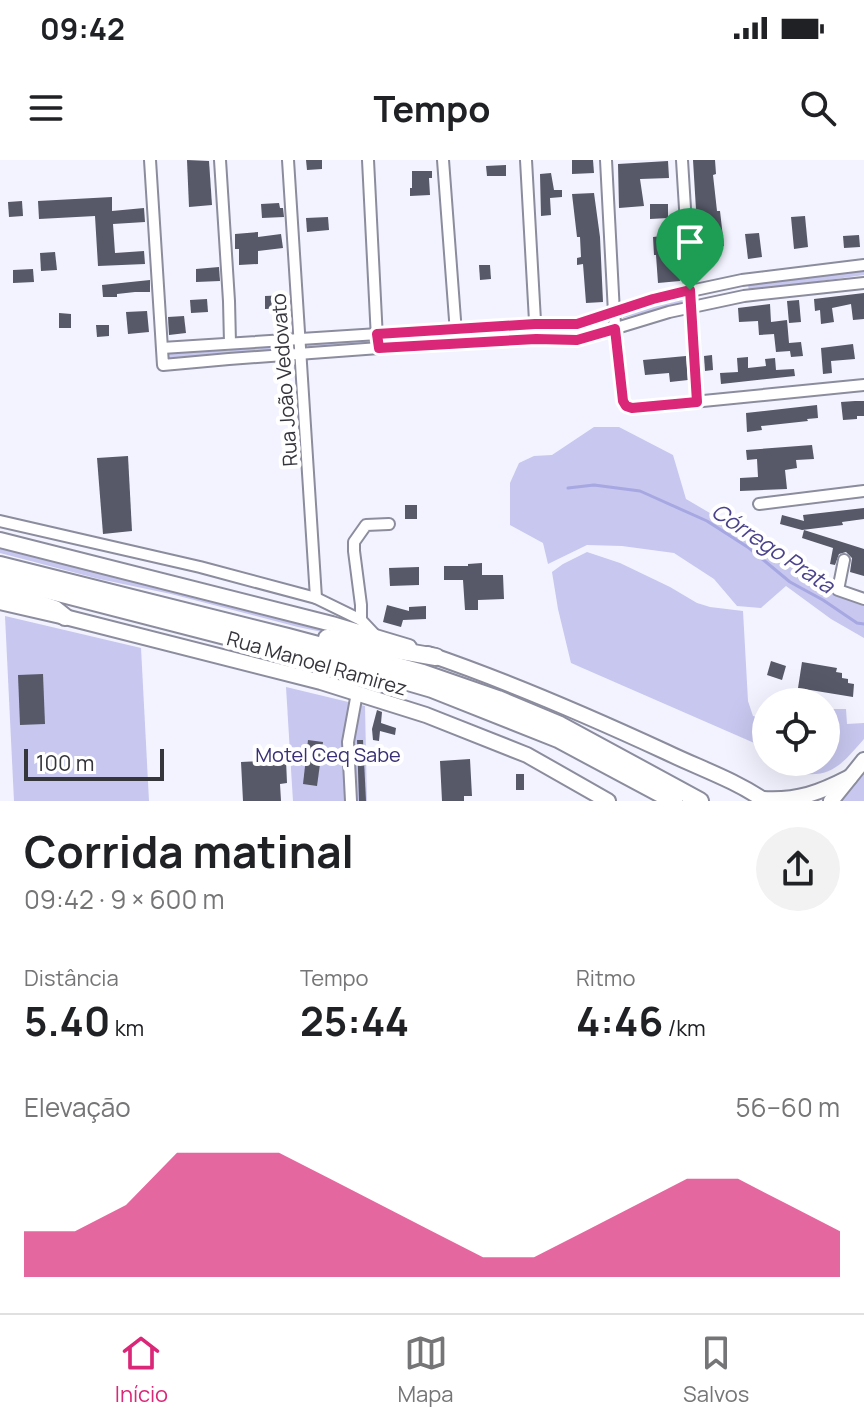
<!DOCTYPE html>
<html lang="pt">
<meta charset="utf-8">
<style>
:root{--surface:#fff;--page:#f2f2f2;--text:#202124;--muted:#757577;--line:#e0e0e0;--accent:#db2777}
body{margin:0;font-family:Manrope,sans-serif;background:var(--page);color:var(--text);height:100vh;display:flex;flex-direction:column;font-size:30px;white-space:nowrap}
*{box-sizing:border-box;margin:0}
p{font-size:26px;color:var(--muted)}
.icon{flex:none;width:44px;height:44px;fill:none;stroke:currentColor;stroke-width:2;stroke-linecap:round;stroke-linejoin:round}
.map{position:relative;height:641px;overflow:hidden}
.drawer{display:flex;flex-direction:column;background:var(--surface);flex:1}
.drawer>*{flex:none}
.fabs{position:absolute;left:752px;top:528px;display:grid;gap:16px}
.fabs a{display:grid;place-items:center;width:88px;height:88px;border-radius:50%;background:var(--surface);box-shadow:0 8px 32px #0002;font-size:40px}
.scale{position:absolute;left:24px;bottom:20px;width:140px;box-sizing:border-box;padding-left:8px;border:4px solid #35353c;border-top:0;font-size:22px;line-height:28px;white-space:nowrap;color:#35353c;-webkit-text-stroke:6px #fff;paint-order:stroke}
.pin{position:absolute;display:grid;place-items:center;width:68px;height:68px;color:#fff;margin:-82px -34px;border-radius:50% 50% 50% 0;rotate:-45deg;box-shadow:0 0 8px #0007}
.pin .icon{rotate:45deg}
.round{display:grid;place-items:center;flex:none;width:84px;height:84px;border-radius:42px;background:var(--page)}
.headline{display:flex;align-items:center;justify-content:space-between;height:136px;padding:0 24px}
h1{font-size:44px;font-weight:700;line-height:60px}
.metrics{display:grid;grid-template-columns:repeat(3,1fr);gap:12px;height:136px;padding:8px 24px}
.metrics div{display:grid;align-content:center}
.metrics b{font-size:40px;font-weight:700}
.metrics small{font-size:22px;font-weight:400}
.metrics p{font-size:22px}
.chart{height:224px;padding:16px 24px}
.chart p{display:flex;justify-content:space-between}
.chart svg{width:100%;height:144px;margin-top:8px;fill:var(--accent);opacity:.7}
.status{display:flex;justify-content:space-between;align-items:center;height:56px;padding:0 40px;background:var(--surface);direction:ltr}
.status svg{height:22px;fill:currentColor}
header{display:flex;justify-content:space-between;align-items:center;height:104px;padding:0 24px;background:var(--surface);font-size:36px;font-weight:700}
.tabs{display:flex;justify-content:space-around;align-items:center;height:112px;border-top:2px solid var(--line);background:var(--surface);font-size:22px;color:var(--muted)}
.tabs a{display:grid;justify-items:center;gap:4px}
.tabs .current{color:var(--accent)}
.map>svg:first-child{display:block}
.green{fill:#c7c7ef}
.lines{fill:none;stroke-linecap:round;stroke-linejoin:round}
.stream{stroke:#a7a7e2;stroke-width:3}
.building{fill:#575868}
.minor-casing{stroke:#8b8c9d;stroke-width:14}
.major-casing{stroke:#8b8c9d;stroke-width:18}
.highway-casing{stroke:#8b8c9d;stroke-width:20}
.minor{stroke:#fff;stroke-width:10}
.major{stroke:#fff;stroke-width:14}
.highway{stroke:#fff;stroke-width:16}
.route-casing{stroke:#fff;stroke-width:16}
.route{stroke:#db2777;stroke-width:10}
.labels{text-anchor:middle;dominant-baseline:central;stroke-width:8;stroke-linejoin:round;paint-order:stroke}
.street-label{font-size:20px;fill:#35353c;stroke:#fff}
.park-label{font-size:20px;fill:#382f75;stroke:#fff}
.water-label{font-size:22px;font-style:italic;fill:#4a438b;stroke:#fff}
</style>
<div class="status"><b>09:42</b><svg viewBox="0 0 49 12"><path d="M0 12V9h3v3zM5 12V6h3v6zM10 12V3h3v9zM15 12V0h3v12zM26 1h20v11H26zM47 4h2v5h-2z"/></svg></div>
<header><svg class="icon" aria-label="menu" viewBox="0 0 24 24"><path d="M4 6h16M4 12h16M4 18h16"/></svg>Tempo<svg class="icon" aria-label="search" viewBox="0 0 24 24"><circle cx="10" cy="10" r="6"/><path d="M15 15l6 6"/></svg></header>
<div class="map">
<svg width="864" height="641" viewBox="0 0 864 641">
<rect width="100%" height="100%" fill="#f2f3fe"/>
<!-- green -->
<g class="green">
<path d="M864,109v6l-115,16 -1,-6z"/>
<path d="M686,136l1,6 -64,16 -1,-5z"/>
<path d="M528,168v6l-66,2 -1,-5z"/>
<path d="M373,179v4l-65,5 -1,-4z"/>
<path d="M294,186v4l-126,8v-4z"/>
<path d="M594,267h25l54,28 13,44 63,37 16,5 13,9 13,14 44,21 -1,8 30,12v33l-33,-19 -45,-33 -25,22 -24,-2 -23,-27 -40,-26 -52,-7 -35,-1 -39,19 -5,-21 -33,-18v-42l9,-20 15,-7 18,-1z"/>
<path d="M0,386l315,80 50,15 -67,-14 -127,-33 -72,-15 -99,-26z"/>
<path d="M587,392l33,11 50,24 27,16 13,4 33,4 5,90 5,15 13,4v28l-195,-85 -13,-54 -6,-37 11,-8z"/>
<path d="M5,456l136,32 8,153h-135z"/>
<path d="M286,527l79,19 2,95h-74z"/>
<path d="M826,549h20l1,15 17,-1v16c-18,20 -30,38 -59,35 -10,-2 -16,-4 -22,-12h43z"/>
<path d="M864,606v35h-29z"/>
</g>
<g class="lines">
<!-- stream -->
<path class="stream" d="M568,328l26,-3 46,6 67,30 42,27 41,34 33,18 34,23 7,1"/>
</g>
<!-- building -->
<g class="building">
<path d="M187,0l22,1 3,44 -23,2z"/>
<path d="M306,0h16v9l-15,1z"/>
<path d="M572,0h21l1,13 -22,1z"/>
<path d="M693,0h22l1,14 -3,1 4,36h3l4,35 -23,2 -2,-22h-2z"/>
<path d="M668,1l1,17 -29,1 4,27 -25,2 -1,-44z"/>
<path d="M506,5v11h-19l-1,-10z"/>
<path d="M412,11h20v7h-3l1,17 -20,1v-8h2z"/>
<path d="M551,13l3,17h8v7l-12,1 1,17 -10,1 -1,-42z"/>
<path d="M594,33l6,44 3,65 -17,1 -3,-39 -6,1v-7l4,-1 -1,-20h-3l-5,-43z"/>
<path d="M112,37v14l32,-3 1,14 -32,2 2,29 29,-2 1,13 -47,2 -3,-50 -56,3 -1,-18z"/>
<path d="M22,41l1,15 -14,1 -1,-15z"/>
<path d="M279,43l1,5h3l1,9 -22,1 -1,-14z"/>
<path d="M650,44h18v14l-18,1z"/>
<path d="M805,56l3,31 -14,2 -3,-32z"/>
<path d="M328,57l1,13 -22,2 -1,-14z"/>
<path d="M258,72v5l23,-3 2,14 -25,3v13l-19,1v-16h-4v-15z"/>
<path d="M759,73l3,24 -14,2 -3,-25z"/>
<path d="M670,75l4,20h4l2,26 -22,2 -2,-28h-2l-1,-18z"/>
<path d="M859,75l1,12 -16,1 -1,-12z"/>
<path d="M55,92l2,18 -16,1 -1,-18z"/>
<path d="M479,105h11l1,14 -11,1z"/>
<path d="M219,107l1,14 -24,1v-13z"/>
<path d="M33,109l1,13 -21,1v-13z"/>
<path d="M150,120v12h-15l-18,2v3h-14l-1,-12z"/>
<path d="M864,133v26l-11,1 -2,-16 -19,4 2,14 -13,2 -1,-14 -5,1 -1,-12z"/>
<path d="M289,135v13l-24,1v-13z"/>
<path d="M207,139l1,13 -17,1 -1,-13z"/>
<path d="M799,140l2,22 -12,1 -2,-22z"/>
<path d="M770,144l1,18 16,-2 2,23 12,-1 2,14 -12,1 -1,-6 -14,1 -2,-18 -15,1 -1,-14 -19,1 -1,-14z"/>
<path d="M147,151l2,21 -21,2 -2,-22z"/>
<path d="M59,153l12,1v14h-12z"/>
<path d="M184,156l2,17 -17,2 -1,-18z"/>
<path d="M96,165h13v11l-12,1z"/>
<path d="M853,184l2,15 -24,2 1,12 -9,1 -2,-26z"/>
<path d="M712,195l1,15 -8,1 -1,-15z"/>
<path d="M686,196l2,24 -18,2 -1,-9 -24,2 -2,-15z"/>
<path d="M748,197v11l18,-2 -1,-7 10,-1 1,12 18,-1 1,7 -74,8 -1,-11 18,-1 -1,-14z"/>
<path d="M855,241h9v15h-7v3l-14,1 -2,-18z"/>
<path d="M817,245l1,13 -11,1 1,2 -47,5 1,4 -15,2 -1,-19z"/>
<path d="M812,285l2,14 -18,1 1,8 -12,2 2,19 -47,2v-13l18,-1 -1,-18 -10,1 -1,-10z"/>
<path d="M128,296l4,75 -29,3 -6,-76z"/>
<rect x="405" y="345" width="12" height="14"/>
<path d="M864,348v11l-22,3 1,3 -41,5 -22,-6 2,-9 22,6 -1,-6z"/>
<path d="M804,370l60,19v27l-14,-4 2,-14 -6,-6 -7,2 -4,11 -5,-1 3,-16 -31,-10z"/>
<path d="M482,403v12h21l1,24 -26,1v10h-13l-2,-30h-19v-14h24v-2z"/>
<path d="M419,407v18l-29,1 -1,-18z"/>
<path d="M387,445l22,6v-4l17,-1v13l-23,1 -2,7 -18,-5z"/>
<path d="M771,501l15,5 -4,14 -15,-5z"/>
<path d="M802,502l35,6 -1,4 6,1v5l6,1v4l6,1 -1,13 -55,-9z"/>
<path d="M43,514l2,50 -25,1 -2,-50z"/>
<path d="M377,550l5,2 -1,11 15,5 -1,7 -15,-4 -1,10 -6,-1 -1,-11z"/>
<path d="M308,580l15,2 -6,44 -14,-2z"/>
<path d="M357,580h6l3,61h-7z"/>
<path d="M470,599l2,37h-8v5h-22l-2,-40z"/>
<path d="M286,600l1,23 -7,1 1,17h-38l-2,-39z"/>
<rect x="516" y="614" width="8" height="16"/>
</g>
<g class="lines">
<defs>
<g id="minor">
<path d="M150,0l13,205 66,-6 150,-11 157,-9 41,1 92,-28 75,-16 120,-13"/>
<path d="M220,0l9,141 1,42"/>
<path d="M288,0l28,438"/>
<path d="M368,0l9,179"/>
<path d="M443,0l13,173"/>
<path d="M526,0l10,179"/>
<path d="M606,0l8,153 9,88 3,5 6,2 232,-23"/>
<path d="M682,0l15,242"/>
<path d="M162,188l373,-24h42l76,-25 89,-19 122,-15"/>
<path d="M759,344l105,-13"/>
<path d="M0,361l200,46 116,31 45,22 15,16"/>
<path d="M844,400l-6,30 26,9"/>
<path d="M361,460v-15l-7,-54v-9l12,-17 23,-1"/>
<path d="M351,641l-3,-59 9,-49"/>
</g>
<g id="major">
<path d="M0,380l332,84 77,23"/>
<path d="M0,442l65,15 256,65 105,33 101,40 81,46"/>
<path d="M428,494c82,28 160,62 238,98 33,16 69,28 99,49"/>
<path d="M763,639c35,2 56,-6 87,-22"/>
<path d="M831,641l33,-41"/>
</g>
<g id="highway">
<path d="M0,405l288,72 135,36 75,26 62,26 140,76"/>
<path d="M0,418l237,61 140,34 55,16 126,50 116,62"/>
<path d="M0,430l55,19 10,8"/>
<path d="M327,478l109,19"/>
</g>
</defs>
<!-- minor casing -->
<use href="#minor" class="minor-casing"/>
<!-- major casing -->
<use href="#major" class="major-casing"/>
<!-- highway casing -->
<use href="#highway" class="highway-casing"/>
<!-- minor -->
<use href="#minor" class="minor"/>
<!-- major -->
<use href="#major" class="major"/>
<!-- highway -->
<use href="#highway" class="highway"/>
</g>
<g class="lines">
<defs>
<path id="route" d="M690,130l7,112 -65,6 -6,-2 -3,-5 -8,-72 -38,11 -41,-1 -157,9 -2,-14 158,-10h42l76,-25z"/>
</defs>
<!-- route casing -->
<use href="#route" class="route-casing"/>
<!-- route -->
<use href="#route" class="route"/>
</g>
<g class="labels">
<!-- street labels -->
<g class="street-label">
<text transform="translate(284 220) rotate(-94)">Rua João Vedovato</text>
<text transform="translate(317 503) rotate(16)">Rua Manoel Ramirez</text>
</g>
<!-- park labels -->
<g class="park-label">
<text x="328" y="594">Motel Ceq Sabe</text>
</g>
<!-- water labels -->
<g class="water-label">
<text transform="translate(773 388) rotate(34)">Córrego Prata</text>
</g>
</g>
</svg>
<div class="fabs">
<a><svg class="icon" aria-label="locate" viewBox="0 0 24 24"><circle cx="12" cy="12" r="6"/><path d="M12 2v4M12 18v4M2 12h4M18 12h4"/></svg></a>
</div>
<div class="scale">100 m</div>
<div class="pin" style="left:690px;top:130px;background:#1e9e55"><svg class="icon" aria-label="arrive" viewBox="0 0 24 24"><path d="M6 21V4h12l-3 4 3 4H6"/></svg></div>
</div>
<section class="drawer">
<div class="headline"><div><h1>Corrida matinal</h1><p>09:42 · 9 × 600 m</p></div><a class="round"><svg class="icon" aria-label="share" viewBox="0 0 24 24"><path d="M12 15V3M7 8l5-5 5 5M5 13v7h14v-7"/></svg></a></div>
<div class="metrics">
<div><p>Distância</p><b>5.40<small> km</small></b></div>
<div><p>Tempo</p><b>25:44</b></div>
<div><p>Ritmo</p><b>4:46<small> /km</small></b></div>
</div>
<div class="chart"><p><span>Elevação</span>56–60 m</p>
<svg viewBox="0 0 160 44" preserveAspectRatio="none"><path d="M0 44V30L10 30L20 22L30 6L40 6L50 6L60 14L70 22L80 30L90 38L100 38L110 30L120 22L130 14L140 14L150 22L160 30V44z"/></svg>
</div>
</section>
<nav class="tabs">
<a class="current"><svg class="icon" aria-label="home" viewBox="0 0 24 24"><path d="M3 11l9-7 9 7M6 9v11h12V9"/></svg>Início</a>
<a><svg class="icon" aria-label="map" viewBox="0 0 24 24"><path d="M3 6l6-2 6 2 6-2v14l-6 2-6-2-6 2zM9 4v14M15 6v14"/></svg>Mapa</a>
<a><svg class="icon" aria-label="saved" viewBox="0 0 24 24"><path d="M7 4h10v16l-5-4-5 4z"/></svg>Salvos</a>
</nav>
